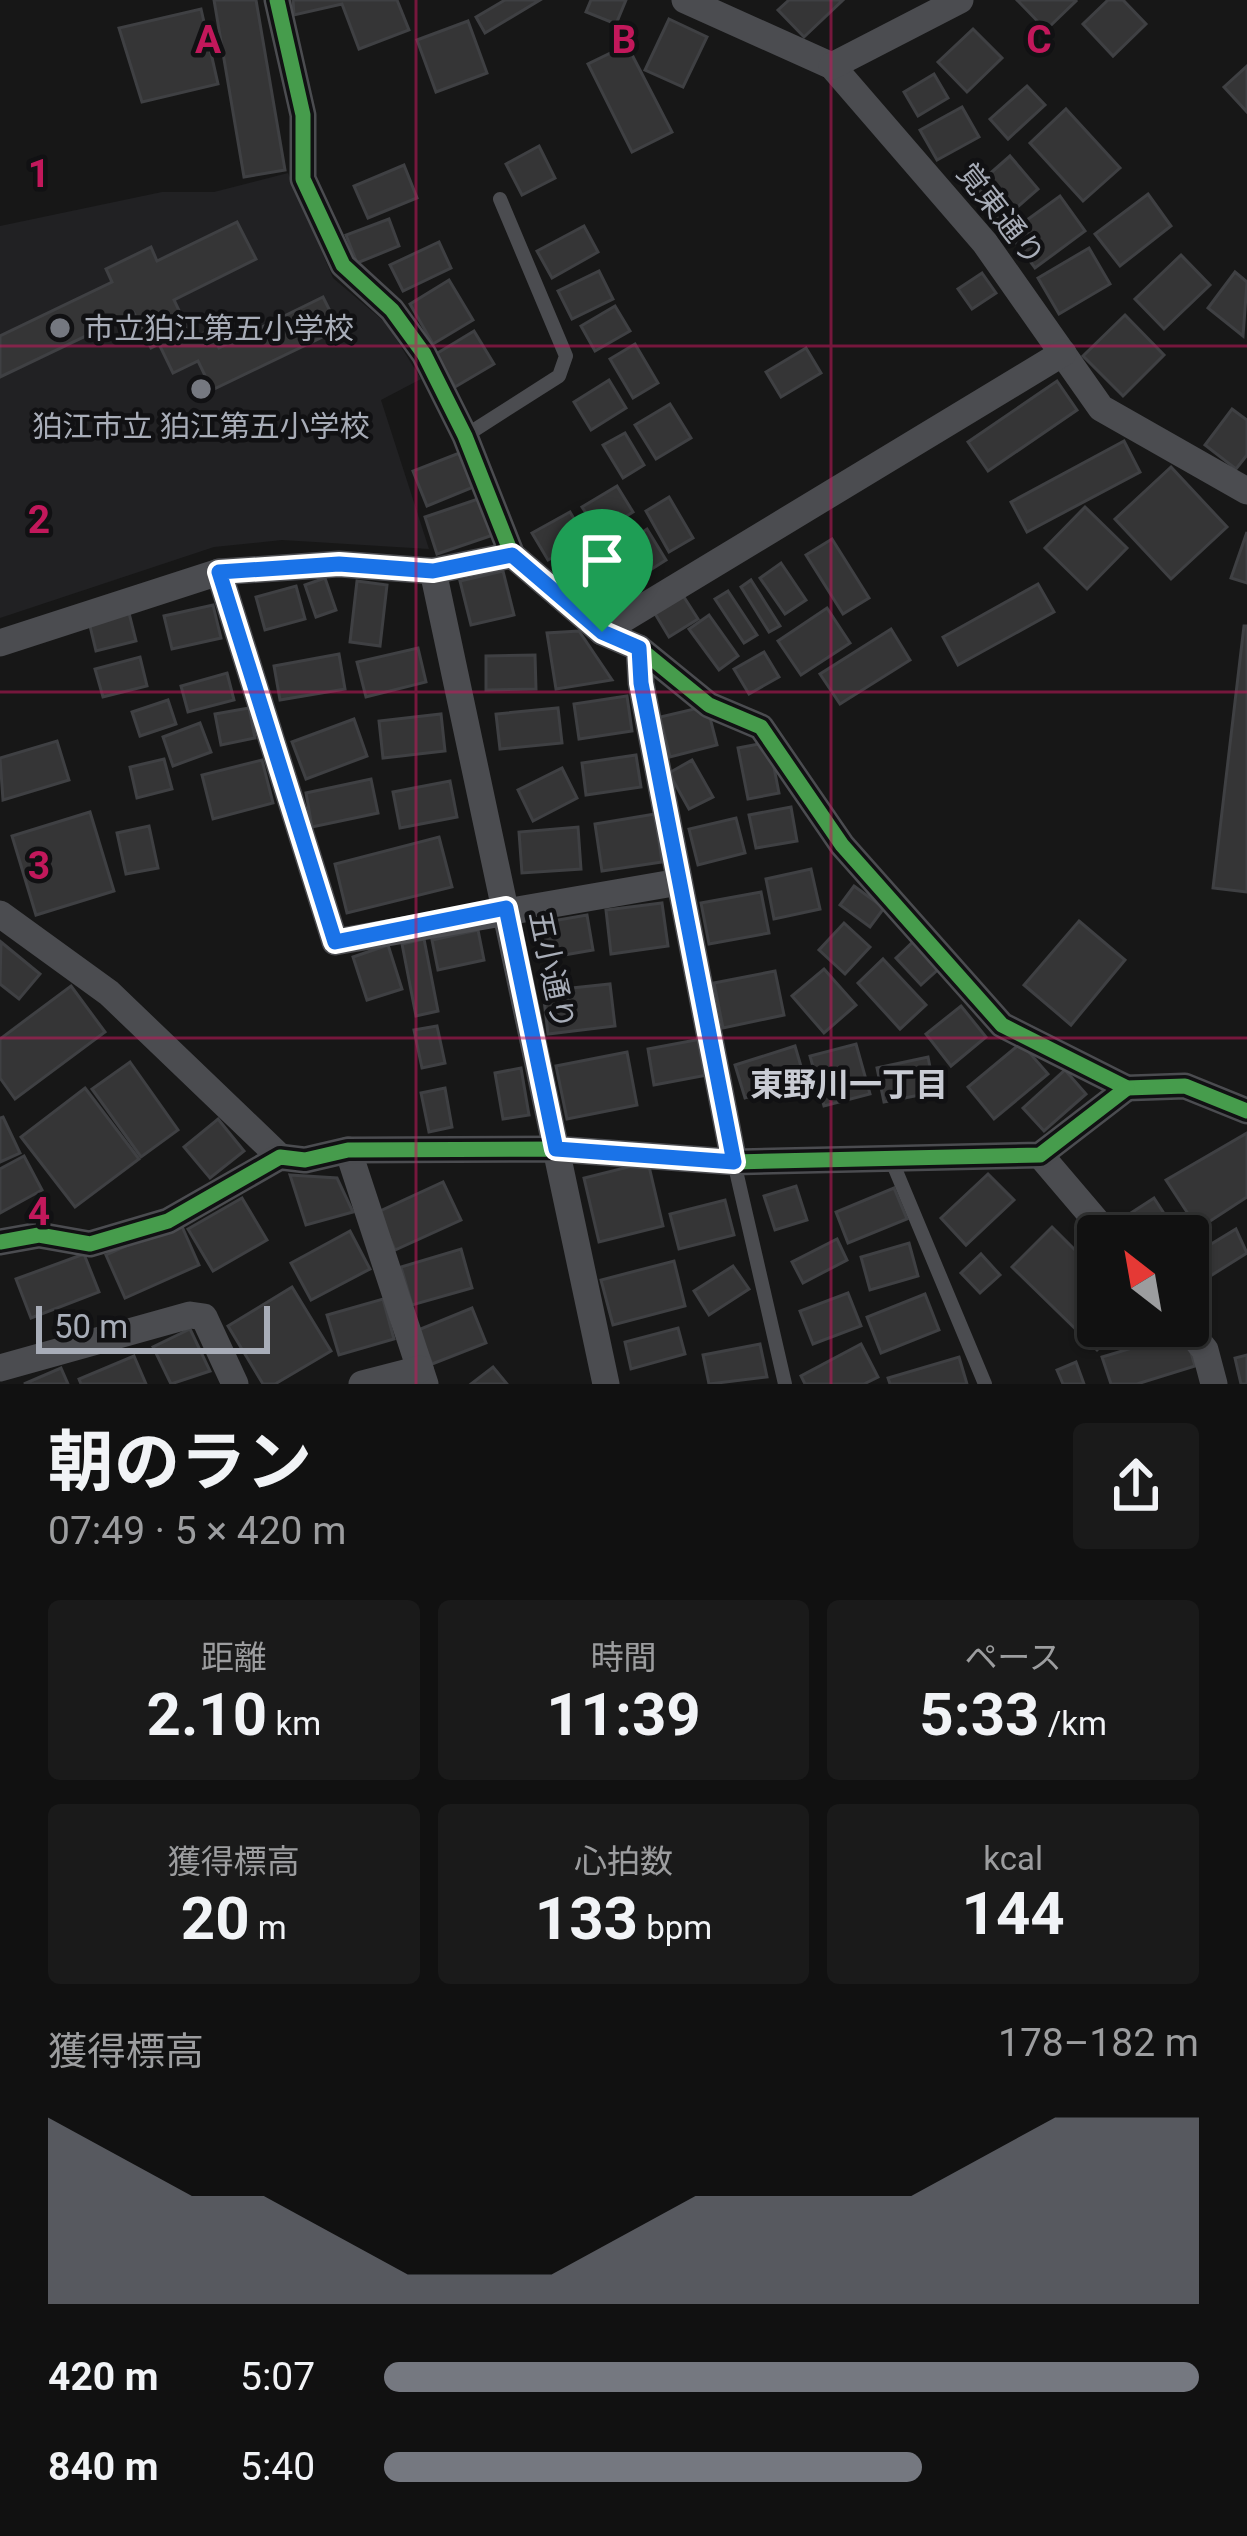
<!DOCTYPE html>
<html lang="ja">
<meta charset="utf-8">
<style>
:root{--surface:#111;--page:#1a1a1a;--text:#f1f3f6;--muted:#9c9d9f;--line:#303131;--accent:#757880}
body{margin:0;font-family:Roboto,"Noto Sans JP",sans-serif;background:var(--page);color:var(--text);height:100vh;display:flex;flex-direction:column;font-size:45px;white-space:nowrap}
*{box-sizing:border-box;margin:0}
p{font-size:39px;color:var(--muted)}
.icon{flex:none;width:66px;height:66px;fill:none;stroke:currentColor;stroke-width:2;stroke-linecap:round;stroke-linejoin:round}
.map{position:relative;height:1384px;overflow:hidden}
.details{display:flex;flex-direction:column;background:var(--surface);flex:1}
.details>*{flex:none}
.needle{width:78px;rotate:329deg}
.controls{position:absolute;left:1077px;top:1215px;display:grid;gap:24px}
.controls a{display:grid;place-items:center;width:132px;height:132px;border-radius:12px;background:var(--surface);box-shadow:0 3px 9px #0004,0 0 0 3px var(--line);font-size:60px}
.scale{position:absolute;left:36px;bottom:30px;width:234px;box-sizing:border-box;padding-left:12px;border:6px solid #a8adb8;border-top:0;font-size:33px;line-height:42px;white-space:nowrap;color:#a8adb8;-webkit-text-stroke:9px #111113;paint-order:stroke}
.pin{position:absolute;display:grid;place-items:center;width:102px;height:102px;color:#fff;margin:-123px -51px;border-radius:50% 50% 50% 0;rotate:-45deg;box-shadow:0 0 12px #0007}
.pin .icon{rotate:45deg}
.round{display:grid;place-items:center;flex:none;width:126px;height:126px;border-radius:12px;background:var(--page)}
.headline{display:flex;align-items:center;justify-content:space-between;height:204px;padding:0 48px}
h1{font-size:66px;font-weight:700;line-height:90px}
.metrics{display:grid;grid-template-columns:repeat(3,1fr);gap:18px;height:204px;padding:12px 48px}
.metrics div{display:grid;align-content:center;border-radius:12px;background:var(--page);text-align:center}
.metrics b{font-size:60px;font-weight:700}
.metrics small{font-size:33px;font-weight:400}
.metrics p{font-size:33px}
.chart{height:336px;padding:24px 48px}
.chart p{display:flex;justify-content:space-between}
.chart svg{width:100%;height:216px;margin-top:12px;fill:var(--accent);opacity:.7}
ul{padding:0 48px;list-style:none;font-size:39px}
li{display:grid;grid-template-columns:192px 144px 1fr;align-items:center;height:90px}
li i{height:30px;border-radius:15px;background:var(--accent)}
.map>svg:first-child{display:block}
.built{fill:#212123}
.building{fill:#353536;stroke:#3f4043;stroke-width:3}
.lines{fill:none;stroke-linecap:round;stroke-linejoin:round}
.lane{stroke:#4b4c50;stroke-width:14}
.street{stroke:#4b4c50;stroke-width:27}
.cycleway-casing{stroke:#111113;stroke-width:22}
.cycleway{stroke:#469c4c;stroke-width:15}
.route-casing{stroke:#fff;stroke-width:24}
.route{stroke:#1a73e8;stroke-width:15}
.grid{fill:none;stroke:#c2185b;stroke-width:3;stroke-opacity:0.55}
.poi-dot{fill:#757880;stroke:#111113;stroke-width:4.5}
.labels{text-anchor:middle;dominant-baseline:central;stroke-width:9;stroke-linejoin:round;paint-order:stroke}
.street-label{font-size:30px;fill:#a8adb8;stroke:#111113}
.poi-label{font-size:30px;fill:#a8adb8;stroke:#111113;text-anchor:start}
.neighbourhood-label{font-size:33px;font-weight:bold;fill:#c9ccd4;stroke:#111113}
.grid-label{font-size:39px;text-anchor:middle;font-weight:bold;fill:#c2185b;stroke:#111113;stroke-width:9;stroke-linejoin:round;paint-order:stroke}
</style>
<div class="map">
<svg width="1247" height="1384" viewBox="0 0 1247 1384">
<rect width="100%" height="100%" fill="#171717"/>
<!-- built -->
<path class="built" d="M288,173l45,105 54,46 34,55 -40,21 48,149 -147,-9 -68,7 -214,71v-392l162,-34h52z"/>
<!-- building -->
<g class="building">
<path d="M214,0h42l29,170 -41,7z"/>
<path d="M293,0h104l12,30 -50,19 -17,-45 -48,11z"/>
<path d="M505,0h35l-55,33 -9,-16z"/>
<path d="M591,0h35l-10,24 -30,-12z"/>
<path d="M789,0h54l-39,37 -26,-27z"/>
<path d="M1017,0h58l1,1 -30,29z"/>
<path d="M1108,0h15l23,24 -33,32 -30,-32z"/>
<path d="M201,9l17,75 -76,18 -23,-74z"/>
<path d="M669,19l38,18 -24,50 -38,-17z"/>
<path d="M468,21l19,52 -51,19 -19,-52z"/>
<path d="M973,29l29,29 -35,34 -29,-30z"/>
<path d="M627,45l45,87 -40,20 -44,-88z"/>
<path d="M1247,66v46l-23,-25z"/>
<path d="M934,74l14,24 -30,18 -14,-24z"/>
<path d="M1027,86l18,19 -37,34 -18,-20z"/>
<path d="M962,107l17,30 -42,23 -17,-30z"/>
<path d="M1066,109l54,59 -37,33 -53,-58z"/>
<path d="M539,146l16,32 -33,17 -16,-31z"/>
<path d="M1010,156l28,33 -41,36 -28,-33z"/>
<path d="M404,165l13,33 -49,20 -14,-32z"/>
<path d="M1148,194l23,32 -51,40 -25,-32z"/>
<path d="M1060,196l25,35 -50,37 -26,-35z"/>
<path d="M389,219l10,27 -42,17 -11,-28z"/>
<path d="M237,222l19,37 -82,41 18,38 19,-8 8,18 104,-51 16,32 -127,61 -14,-29 -25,12 -14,-29 -8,4 -17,-35 -134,64v-41l112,-54 -6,-13 45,-22 6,14z"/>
<path d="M584,226l14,26 -46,26 -15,-27z"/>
<path d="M439,242l12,26 -48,23 -13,-26z"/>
<path d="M1089,248l21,36 -51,30 -21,-36z"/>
<path d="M1181,255l29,30 -46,44 -29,-30z"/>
<path d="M599,271l14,28 -41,20 -14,-28z"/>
<path d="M1235,272l12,10 -4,54 -35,-28z"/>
<path d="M982,273l14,20 -24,16 -14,-20z"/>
<path d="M449,280l24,40 -40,24 -23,-40z"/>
<path d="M615,306l15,25 -35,20 -14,-25z"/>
<path d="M1125,315l39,40 -41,41 -40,-40z"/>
<path d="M474,331l20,33 -39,23 -19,-33z"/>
<path d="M635,344l23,39 -25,15 -23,-39z"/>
<path d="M806,348l15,25 -40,24 -15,-25z"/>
<path d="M609,380l17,28 -35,22 -17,-28z"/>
<path d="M1057,381l20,29 -89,61 -20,-29z"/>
<path d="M670,404l21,34 -35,21 -21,-34z"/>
<path d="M1232,409l15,11v35l-11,14 -31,-24z"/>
<path d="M625,433l19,32 -21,13 -20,-33z"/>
<path d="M1124,441l16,31 -113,60 -16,-30z"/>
<path d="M462,452l14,34 -49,20 -14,-35z"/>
<path d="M1171,467l56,60 -56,52 -56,-60z"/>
<path d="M617,486l16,26 -34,21 -17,-26z"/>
<path d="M484,497l12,37 -59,20 -12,-37z"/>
<path d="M669,497l24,41 -24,14 -23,-41z"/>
<path d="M1085,507l42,41 -40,41 -42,-41z"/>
<path d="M570,512l16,27 -38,21 -16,-27z"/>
<path d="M647,529l19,31 -38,24 -19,-30z"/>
<path d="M1247,532v51l-16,-5z"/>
<path d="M832,539l37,59 -26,16 -37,-59z"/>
<path d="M593,555l20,34 -21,14 -21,-34z"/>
<path d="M781,563l25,37 -21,14 -25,-36z"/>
<path d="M503,571l11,44 -43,10 -11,-44z"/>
<path d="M325,578l11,32 -20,7 -11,-32z"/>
<path d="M751,580l29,46 -11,6 -28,-45z"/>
<path d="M357,581l30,4 -7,61 -30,-4z"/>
<path d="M1038,584l16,28 -96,53 -15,-28z"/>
<path d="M296,586l9,33 -40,11 -9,-33z"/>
<path d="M728,591l29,44 -13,8 -29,-44z"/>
<path d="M682,594l16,25 -29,18 -15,-25z"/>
<path d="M213,605l8,33 -49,11 -8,-33z"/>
<path d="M827,608l23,35 -49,32 -23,-34z"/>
<path d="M129,613l7,28 -40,10 -7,-29z"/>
<path d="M709,615l29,41 -19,14 -30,-41z"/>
<path d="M1244,626h3v266l-34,-4z"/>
<path d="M891,629l19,31 -70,44 -20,-30z"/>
<path d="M579,631l33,49 -56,9 -9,-56z"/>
<path d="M418,648l8,34 -60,15 -9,-35z"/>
<path d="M764,652l15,25 -30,17 -15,-25z"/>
<path d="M339,654l6,35 -65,11 -6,-34z"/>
<path d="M535,655l1,34 -50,1v-34z"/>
<path d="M140,657l7,29 -44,11 -8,-28z"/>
<path d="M227,673l7,27 -46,12 -7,-26z"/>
<path d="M627,696l5,35 -53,8 -5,-35z"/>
<path d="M168,700l8,24 -36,12 -8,-24z"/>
<path d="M707,706l10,39 -47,12 -10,-40z"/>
<path d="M249,708l6,30 -34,7 -6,-31z"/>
<path d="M558,708l4,35 -62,6 -4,-35z"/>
<path d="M441,714l4,37 -62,7 -4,-37z"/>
<path d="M354,719l13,37 -61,23 -14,-37z"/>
<path d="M200,723l11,29 -38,14 -10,-29z"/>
<path d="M57,741l12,39 -66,20 -3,-42z"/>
<path d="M769,742l10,51 -31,6 -10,-51z"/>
<path d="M636,755l5,32 -55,8 -4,-32z"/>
<path d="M164,759l8,30 -35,9 -7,-31z"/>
<path d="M262,760l11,43 -60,16 -11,-44z"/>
<path d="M692,760l21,37 -24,12 -20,-36z"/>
<path d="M562,768l15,30 -44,23 -15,-31z"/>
<path d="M371,779l7,34 -66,14 -6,-34z"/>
<path d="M450,781l7,36 -57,11 -7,-36z"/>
<path d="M791,807l6,34 -41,7 -7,-33z"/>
<path d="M90,812l24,79 -78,24 -24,-79z"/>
<path d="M655,814l7,48 -60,9 -7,-47z"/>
<path d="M736,818l9,35 -47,12 -9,-36z"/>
<path d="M149,826l9,42 -32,6 -9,-41z"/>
<path d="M578,827l3,42 -59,4 -3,-41z"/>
<path d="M439,837l13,50 -105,26 -12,-49z"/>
<path d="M811,869l9,40 -46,10 -8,-40z"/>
<path d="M854,886l30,22 -14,19 -30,-22z"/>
<path d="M761,892l8,41 -60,11 -8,-41z"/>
<path d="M662,903l6,43 -57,8 -5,-44z"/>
<path d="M587,915l6,35 -46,8 -6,-35z"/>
<path d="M1079,921l46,39 -54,65 -47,-40z"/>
<path d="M844,923l26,24 -25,27 -26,-24z"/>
<path d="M478,930l6,30 -46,10 -6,-30z"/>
<path d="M917,938l25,28 -21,19 -25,-27z"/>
<path d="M424,939l14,72 -22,5 -14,-72z"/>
<path d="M1,942l39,32 -21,25 -19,-15z"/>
<path d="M388,945l14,44 -35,11 -14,-43z"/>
<path d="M883,959l43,46 -26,24 -42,-46z"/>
<path d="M824,969l32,36 -32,28 -32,-37z"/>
<path d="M775,971l9,44 -61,13 -9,-45z"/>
<path d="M610,984l5,42 -67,8 -5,-43z"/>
<path d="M71,986l34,46 -90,67 -15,-21v-39z"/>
<path d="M961,1006l25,31 -35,29 -25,-32z"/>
<path d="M437,1026l8,37 -23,5 -8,-38z"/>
<path d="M701,1039l6,36 -53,10 -6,-36z"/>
<path d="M1021,1043l27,31 -54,45 -26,-32z"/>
<path d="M856,1044l14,50 -46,12 -14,-50z"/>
<path d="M795,1046l10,34 -60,18 -10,-33z"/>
<path d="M627,1052l10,53 -70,14 -11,-53z"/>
<path d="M928,1057l7,35 -51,10 -7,-34z"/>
<path d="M130,1062l48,68 -37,27 -49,-68z"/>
<path d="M521,1068l8,47 -26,4 -8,-46z"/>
<path d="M1065,1070l21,24 -42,37 -21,-23z"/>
<path d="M85,1088l54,71 -64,48 -54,-70z"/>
<path d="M445,1088l7,39 -23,5 -8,-39z"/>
<path d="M3,1117l17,36 -20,9v-44z"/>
<path d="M218,1119l26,32 -34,27 -26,-31z"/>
<path d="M1247,1133v64l-49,32 -32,-49z"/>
<path d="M24,1156l18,34 -42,23v-44z"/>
<path d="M648,1162l15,64 -64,16 -15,-64z"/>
<path d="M988,1174l26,26 -48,45 -25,-27z"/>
<path d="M290,1175l47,3 16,34 -47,13z"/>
<path d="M443,1182l18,38 -66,30 -17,-38z"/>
<path d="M796,1186l11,34 -32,10 -11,-34z"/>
<path d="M894,1188l13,31 -59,24 -12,-31z"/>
<path d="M242,1198l25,42 -54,31 -25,-42z"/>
<path d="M1154,1198l22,34 -54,4 -8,-12z"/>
<path d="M725,1200l9,35 -55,14 -9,-35z"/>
<path d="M180,1222l19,43 -74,33 -19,-43z"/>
<path d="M1052,1227l46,46v53h23l-24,24 -85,-83z"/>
<path d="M1236,1229l11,24 -59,37v-32z"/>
<path d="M350,1231l20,38 -59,31 -20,-37z"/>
<path d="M837,1239l10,21 -44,23 -11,-21z"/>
<path d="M909,1243l9,33 -48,14 -9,-33z"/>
<path d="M461,1249l11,39 -60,17 -11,-38z"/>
<path d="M84,1254l15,38 -68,26 -15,-39z"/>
<path d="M981,1254l19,21 -20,18 -19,-20z"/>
<path d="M674,1261l11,45 -72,19 -12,-45z"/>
<path d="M733,1266l16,23 -40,26 -15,-24z"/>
<path d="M292,1287l39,64 -56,33h-12l-35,-58z"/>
<path d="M848,1293l13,33 -48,18 -13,-33z"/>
<path d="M925,1294l14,36 -58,23 -14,-36z"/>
<path d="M383,1299l11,40 -55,16 -12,-40z"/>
<path d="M472,1308l14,35 -54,21 -14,-34z"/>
<path d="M678,1328l7,26 -54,15 -6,-27z"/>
<path d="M190,1329l20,42 -39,13 -18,-37z"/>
<path d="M1185,1332l10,34 -58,18h-26l-9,-27z"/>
<path d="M760,1344l7,33 -58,7 -6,-29z"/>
<path d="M861,1344l17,33 -14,7h-59l-4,-8z"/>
<path d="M1247,1355v29h-6l-6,-26z"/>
<path d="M134,1356l12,28h-65l-2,-5z"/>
<path d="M959,1357l8,27h-77l-2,-6z"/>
<path d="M1076,1362l8,22h-21l-6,-14z"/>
<path d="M493,1367l14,17h-36z"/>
<path d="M61,1368l7,16h-44z"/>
</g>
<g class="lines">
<!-- lane -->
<g class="lane">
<path d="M465,436l94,-60 7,-20 -66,-157"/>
<path d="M891,1159l94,225"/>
<path d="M734,1162l51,222"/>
</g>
<!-- street -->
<g class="street">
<path d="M277,0l26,115v64l40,86 49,45 32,44 41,82 47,119 90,77 37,16 70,57 52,22 81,118 160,180 125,63 58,-2 62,25"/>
<path d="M685,0l147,66 153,177 116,165 146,83"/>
<path d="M832,66l128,-66"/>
<path d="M433,571l173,813"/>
<path d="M219,572l116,370 344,-60"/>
<path d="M602,632l461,-279"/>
<path d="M0,643l219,-71 120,-8 94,7 79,-16"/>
<path d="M639,648l2,35 93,479"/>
<path d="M0,914l109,79 171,164"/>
<path d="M348,1150l77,234"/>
<path d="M1040,1155l69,81"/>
<path d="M0,1242l39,-7 51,9 78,-23 112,-64 25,3 43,-10 208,-1 178,13 306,-7 87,-67"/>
<path d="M1185,1326l20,24 9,34"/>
<path d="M0,1368l190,-53 14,2 31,67"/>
<path d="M362,1384l58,-15"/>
</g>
<defs>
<g id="cycleway">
<path d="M277,0l26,115v64l40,86 49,45 32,44 41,82 47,119 90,77 37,16 70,57 52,22 81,118 160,180 125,63 58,-2 62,25"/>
<path d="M0,1242l39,-7 51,9 78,-23 112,-64 25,3 43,-10 208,-1 178,13 306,-7 87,-67"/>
</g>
</defs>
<!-- cycleway casing -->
<use href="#cycleway" class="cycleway-casing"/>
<!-- cycleway -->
<use href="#cycleway" class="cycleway"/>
</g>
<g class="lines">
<defs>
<path id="route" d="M512,555l90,77 37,16 2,35 93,479 -178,-13 -50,-241 -171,34 -116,-370 120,-8 94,7z"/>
</defs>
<!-- route casing -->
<use href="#route" class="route-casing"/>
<!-- route -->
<use href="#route" class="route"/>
</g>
<!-- grid -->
<path class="grid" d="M416,0v1384M831,0v1384M0,346h1247M0,692h1247M0,1038h1247"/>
<!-- markers -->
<g class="poi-dot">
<circle cx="60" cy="328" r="12"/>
<circle cx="201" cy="389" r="12"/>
</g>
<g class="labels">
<!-- street labels -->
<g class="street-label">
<text transform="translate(1001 214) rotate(52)">覚東通り</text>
<text transform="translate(552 970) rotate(78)">五小通り</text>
</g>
<!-- poi labels -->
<g class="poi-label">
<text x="84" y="328">市立狛江第五小学校</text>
<text x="201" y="426" text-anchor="middle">狛江市立 狛江第五小学校</text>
</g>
<!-- neighbourhood labels -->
<g class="neighbourhood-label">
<text x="849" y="1084">東野川一丁目</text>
</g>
</g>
<g class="grid-label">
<text x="208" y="53">A</text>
<text x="624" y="53">B</text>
<text x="1039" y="53">C</text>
<text x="39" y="187">1</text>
<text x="39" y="533">2</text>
<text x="39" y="879">3</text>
<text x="39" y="1225">4</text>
</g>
</svg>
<div class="controls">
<a><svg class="needle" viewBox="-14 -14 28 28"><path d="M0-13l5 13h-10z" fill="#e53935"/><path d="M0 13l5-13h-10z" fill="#9c9d9f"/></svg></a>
</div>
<div class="scale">50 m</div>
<div class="pin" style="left:602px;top:632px;background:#1e9e55"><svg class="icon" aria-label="arrive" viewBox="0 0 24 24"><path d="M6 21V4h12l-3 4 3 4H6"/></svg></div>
</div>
<section class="details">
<div class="headline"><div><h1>朝のラン</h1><p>07:49 · 5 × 420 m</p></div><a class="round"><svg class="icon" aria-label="share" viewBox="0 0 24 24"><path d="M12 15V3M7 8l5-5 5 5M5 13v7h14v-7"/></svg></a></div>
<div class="metrics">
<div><p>距離</p><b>2.10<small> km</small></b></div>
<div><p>時間</p><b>11:39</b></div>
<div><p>ペース</p><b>5:33<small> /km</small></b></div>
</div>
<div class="metrics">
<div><p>獲得標高</p><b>20<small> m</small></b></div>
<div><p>心拍数</p><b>133<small> bpm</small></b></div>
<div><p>kcal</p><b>144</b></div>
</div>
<div class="chart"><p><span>獲得標高</span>178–182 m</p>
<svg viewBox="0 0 160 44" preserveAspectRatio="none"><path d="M0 44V6L10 14L20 22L30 22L40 30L50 38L60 38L70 38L80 30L90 22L100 22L110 22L120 22L130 14L140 6L150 6L160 6V44z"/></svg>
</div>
<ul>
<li><b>420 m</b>5:07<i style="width:100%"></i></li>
<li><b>840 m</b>5:40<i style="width:66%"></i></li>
</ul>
</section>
